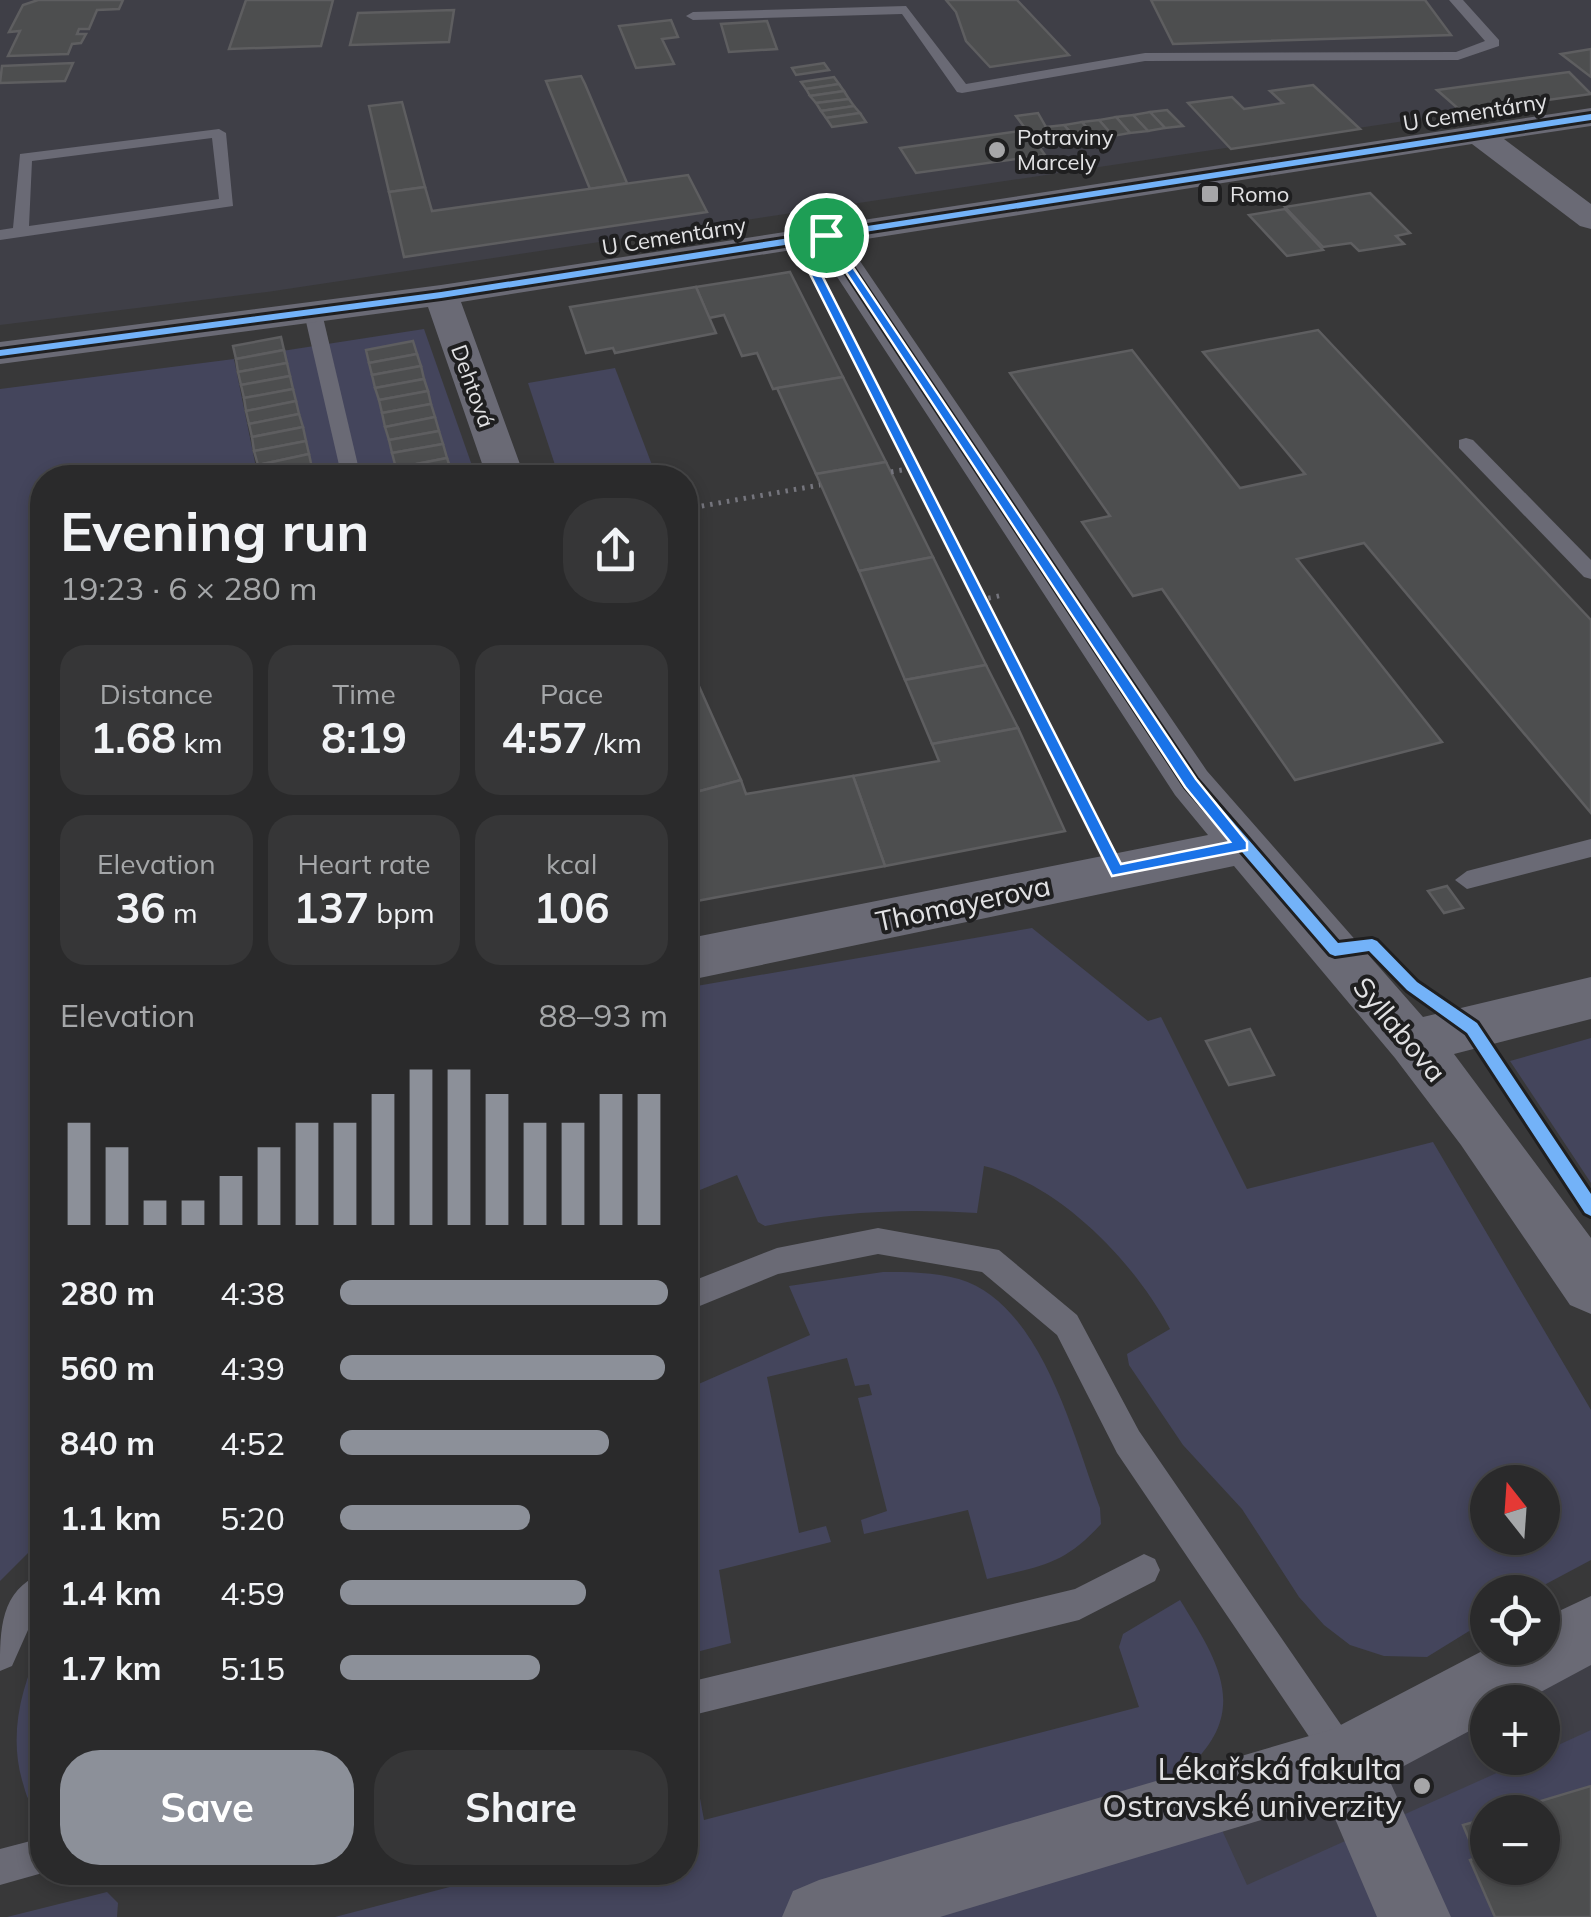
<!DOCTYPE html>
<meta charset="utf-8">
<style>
:root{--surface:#2a2a2b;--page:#363637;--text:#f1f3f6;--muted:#a5a7a9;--line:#464647;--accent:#8c9099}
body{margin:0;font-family:Mulish,sans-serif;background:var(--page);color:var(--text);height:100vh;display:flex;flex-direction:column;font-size:38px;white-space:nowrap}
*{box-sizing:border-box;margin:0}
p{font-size:32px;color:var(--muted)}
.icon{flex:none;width:55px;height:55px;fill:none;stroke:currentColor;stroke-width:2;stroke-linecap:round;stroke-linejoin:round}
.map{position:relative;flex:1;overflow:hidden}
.drawer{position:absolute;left:30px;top:465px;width:668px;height:1420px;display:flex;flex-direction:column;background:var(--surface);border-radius:40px;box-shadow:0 5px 15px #0003,0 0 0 2px var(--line)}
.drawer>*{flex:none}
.needle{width:65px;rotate:343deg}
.controls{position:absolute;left:1470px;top:1465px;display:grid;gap:20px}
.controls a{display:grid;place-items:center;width:90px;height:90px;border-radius:50%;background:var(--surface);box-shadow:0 5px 15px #0003,0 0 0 2px var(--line);font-size:50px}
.pin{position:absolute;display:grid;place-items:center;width:85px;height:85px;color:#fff;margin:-42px;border:5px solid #fff;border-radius:50%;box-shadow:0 2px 10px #0007}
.round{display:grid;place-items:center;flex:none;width:105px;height:105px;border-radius:40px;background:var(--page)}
.overview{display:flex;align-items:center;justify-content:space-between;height:170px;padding:0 30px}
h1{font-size:55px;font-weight:700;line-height:75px}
.figures{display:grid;grid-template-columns:repeat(3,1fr);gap:15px;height:170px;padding:10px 30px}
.figures div{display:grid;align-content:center;border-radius:25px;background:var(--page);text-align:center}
.figures b{font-size:42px;font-weight:700}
.figures small{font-size:28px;font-weight:400}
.figures p{font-size:28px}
.chart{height:280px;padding:20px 30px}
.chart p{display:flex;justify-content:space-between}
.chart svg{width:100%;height:180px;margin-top:10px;stroke:var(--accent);stroke-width:6}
.primary-button{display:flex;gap:20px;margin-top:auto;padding:20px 30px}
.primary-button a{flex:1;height:115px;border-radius:40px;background:var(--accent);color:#fff;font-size:40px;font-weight:700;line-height:115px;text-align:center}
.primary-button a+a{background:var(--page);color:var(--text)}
ul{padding:0 30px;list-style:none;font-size:32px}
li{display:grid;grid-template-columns:160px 120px 1fr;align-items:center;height:75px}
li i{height:25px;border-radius:12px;background:var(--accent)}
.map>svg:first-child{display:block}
.built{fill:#3f3f47;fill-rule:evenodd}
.green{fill:#44455c;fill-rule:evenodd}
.building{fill:#4d4e4f;stroke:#5e5e60;stroke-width:2.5}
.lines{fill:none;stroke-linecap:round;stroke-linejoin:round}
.path-far1{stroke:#75757d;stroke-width:5;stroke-dasharray:2.5 6;stroke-linecap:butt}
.path{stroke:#75757d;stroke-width:6;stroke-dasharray:2.5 8;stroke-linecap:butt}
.lane{fill:#6a6a75;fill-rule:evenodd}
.street{fill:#6a6a75;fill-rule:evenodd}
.cycleway-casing{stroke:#1f1f20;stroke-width:6}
.cycleway{fill:#73b2f8;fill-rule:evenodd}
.route{fill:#1a73e8;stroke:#fff;stroke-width:2.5;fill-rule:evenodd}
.poi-dot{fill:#a6a6a8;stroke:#1f1f20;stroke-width:4}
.labels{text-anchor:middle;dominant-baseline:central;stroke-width:8;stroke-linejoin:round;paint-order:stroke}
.far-street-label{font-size:22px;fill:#e2e2e4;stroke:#1f1f20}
.far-poi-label{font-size:22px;fill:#e2e2e4;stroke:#1f1f20;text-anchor:start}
.street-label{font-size:28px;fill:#e2e2e4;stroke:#1f1f20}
.near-poi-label{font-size:32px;fill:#e2e2e4;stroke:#1f1f20;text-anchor:end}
</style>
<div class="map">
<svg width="1591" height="1917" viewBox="0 0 1591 1917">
<rect width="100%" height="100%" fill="#383839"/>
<!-- built -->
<g class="built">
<path d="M0,0h1591v93l-1324,199 -267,33z"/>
<path d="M1591,1644v273h-797zM1488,1702h54v56h-54zM1488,1812h54v56h-54z"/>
</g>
<!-- green -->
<g class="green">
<path d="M424,329l52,148h-163l-31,-126z"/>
<path d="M234,359l24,118 -216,1v1061l-42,42v-1192z"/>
<path d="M615,368l37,97 -93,12 -31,-94z"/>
<path d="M1032,928l116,93 13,-4 86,172 186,-47 158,268v150l-60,32h-43l-1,28 -60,37 -43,-1 -34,-11 -26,-20 -25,-28 -57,-88 -59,-64 -54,-80 -2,-11 43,-25c-36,-67 -109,-144 -186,-163l-7,47c-74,-5 -140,-1 -212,13l-7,-4 -21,-47 -52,21v-208zM1488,1482h54v56h-54z"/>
<path d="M1591,1038v145l-81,-122z"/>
<path d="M883,1272c25,0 51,0 76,7 83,25 114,157 141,229l1,16c-38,42 -61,42 -114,55l-19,-69 -104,24 -3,-14 26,-9 -29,-113 14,-3 -3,-11 -14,2 -8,-28 -80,19 32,156 27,-7 5,16 -112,28 12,73 -46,12v-265l125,-55 -21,-49z"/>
<path d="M1180,1600c36,58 70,108 12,164l55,121 283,-127h12l1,-6 48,-22v187h-1256l168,-44 182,-1v-127l5,-1 14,76 435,-113 -20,-60 4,-13zM1488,1812h54v56h-54z"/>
<path d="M42,1644v167h-1c-13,-5 -15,-18 -19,-31 -13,-46 -1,-94 20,-136z"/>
<path d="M107,1892l11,11 -1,14h-110z"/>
</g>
<!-- building -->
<g class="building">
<path d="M38,0h85l-4,9 -22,1 -8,19h-10l-2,5h9l-5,9 -9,1 -4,10 -60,2 12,-25 -11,1 14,-27z"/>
<path d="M246,0h87l-12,46 -92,3z"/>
<path d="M946,0h71l52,55 -79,12 -24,-26 -10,-29z"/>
<path d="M1151,0h274l26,35 -278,9z"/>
<path d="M454,10l-5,32 -99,3 8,-32z"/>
<path d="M671,20l7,17 -16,2 12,25 -38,4 -17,-42z"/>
<path d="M767,21l10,28 -48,3 -8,-28z"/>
<path d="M1591,49v28l-30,-23z"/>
<path d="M73,63l-8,18 -65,2 2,-17z"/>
<path d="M824,63l5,7 -33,5 -4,-7z"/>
<path d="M1569,72l22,22 -129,18 -25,-22z"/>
<path d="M581,76l4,8 42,99 -37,6 -44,-108z"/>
<path d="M834,77l5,7 -33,5 -5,-7z"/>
<path d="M839,84l5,7 -34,5 -4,-7z"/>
<path d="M1313,85l47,44 -129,20 -43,-46 44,-6 12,12 39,-6 -13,-12z"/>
<path d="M844,91l5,8 -33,4 -6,-7z"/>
<path d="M849,99l5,7 -33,5 -5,-8z"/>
<path d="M402,102l23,85 -36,5 -20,-86z"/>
<path d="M854,106l6,7 -34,5 -5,-7z"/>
<path d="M1167,110l16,16 -18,2 -15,-16z"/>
<path d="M1150,112l15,16 -17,3 -15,-16z"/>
<path d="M860,113l6,9 -34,5 -6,-9z"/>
<path d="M1038,113l8,14 14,17 -21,3 -23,-31z"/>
<path d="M1133,115l15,16 -18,2 -14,-16z"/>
<path d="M1116,117l14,16 -17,3 -14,-16z"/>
<path d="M1099,120l14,16 -18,2 -13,-16z"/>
<path d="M1082,122l13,16 -17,3 -14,-16z"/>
<path d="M1064,125l14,16 -18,3 -14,-17z"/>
<path d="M1027,130l18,25 -129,18 -16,-25z"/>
<path d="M688,175l19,37 -303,45 -15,-65 36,-5 7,24z"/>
<path d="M1370,193l40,40 -14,3 8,8 -45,7 -8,-8 -28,4 -38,-40z"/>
<path d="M1285,209l38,41 -36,6 -38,-41z"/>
<path d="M790,272l53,105 -70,12 -16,-36 -15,3 -18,-41 -15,3 -13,-31z"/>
<path d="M696,287l20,46 -101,20 -2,-5 -27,5 -16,-46z"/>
<path d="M1318,330l273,290v193l-227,-270 -67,16 145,183 -147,38 -133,-191 -29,7 -51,-74 28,-6 -100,-143 122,-23 108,138 65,-14 -102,-122z"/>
<path d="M281,337l3,13 -48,9 -3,-13z"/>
<path d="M413,341l4,13 -48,9 -3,-13z"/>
<path d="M284,350l3,13 -49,9 -2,-13z"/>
<path d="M417,354l4,12 -49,9 -3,-12z"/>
<path d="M287,363l3,13 -49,9 -3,-13z"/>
<path d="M421,366l3,13 -49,9 -3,-13z"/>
<path d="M290,376l3,13 -49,9 -3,-13z"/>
<path d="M843,377l43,85 -70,12 -39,-86z"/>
<path d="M424,379l4,12 -49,9 -4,-12z"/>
<path d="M293,389l3,12 -50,10 -2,-13z"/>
<path d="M428,391l3,13 -49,9 -3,-13z"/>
<path d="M296,401l3,13 -50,10 -3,-13z"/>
<path d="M431,404l4,13 -50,10 -3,-14z"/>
<path d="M299,414l4,13 -51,10 -3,-13z"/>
<path d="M435,417l4,14 -50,9 -4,-13z"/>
<path d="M303,427l3,14 -52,10 -2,-14z"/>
<path d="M439,431l4,13 -51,9 -3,-13z"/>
<path d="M306,441l3,13 -51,11 -4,-14z"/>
<path d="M443,444l4,14 -51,10 -4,-15z"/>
<path d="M309,454l3,14 -52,10 -2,-13z"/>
<path d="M447,458l5,15 -54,5 -2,-10z"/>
<path d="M886,462l47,95 -74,14 -43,-97z"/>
<path d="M933,557l53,108 -81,15 -46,-109z"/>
<path d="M685,655l56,125 -56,15z"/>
<path d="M986,665l32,63 -86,16 -27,-64z"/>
<path d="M1018,728l47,103 -180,35 -32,-90 86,-15 -7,-17z"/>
<path d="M853,776l32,90 -194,36 -6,-16v-91l56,-15 5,14z"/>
<path d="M1447,886l16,22 -19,5 -16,-22z"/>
<path d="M1250,1029l24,46 -45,10 -23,-44z"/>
<path d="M1591,1786v131h-96l-25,-57 7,-2 -14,-33 25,-7v50h54v-56h-38z"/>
</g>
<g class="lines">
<!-- path-far1 -->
<g class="path-far1">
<path d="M909,460l133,262"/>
<path d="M891,472l22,-4"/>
<path d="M685,509l135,-24"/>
<path d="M980,600l23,-5"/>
</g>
<!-- path -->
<path class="path" d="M1041,720l52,103"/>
<!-- lane -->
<g class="lane">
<path d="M1449,0h14l36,40v6l-41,14 -313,1 -183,32 -5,-1 -55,-78 -209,6 -7,-4 7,-4 213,-6 60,78 179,-31 311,-1 29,-11z"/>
<path d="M219,129l7,4 7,73 -233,34v-10l13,-2 7,-74zM212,138l7,61 -190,27 3,-65z"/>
<path d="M313,308l9,5 39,165h-19l-38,-165z"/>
<path d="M1466,438l7,2 118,120v19l-7,-2 -125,-129v-8z"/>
<path d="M1591,839v18l-124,32 -12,-9 12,-9z"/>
<path d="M878,1228l121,22 78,65 62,116 218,317 5,12 -5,12 -12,5 -12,-5 -216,-319 -60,-118 -75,-63 -104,-18 -100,20 -93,38v-28l92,-36z"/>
<path d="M1144,1554l11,5 5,11 -5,11 -76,39 -394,97v-34l390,-94z"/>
<path d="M42,1573v38l-10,10 -20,45 -12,5c0,-42 0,-80 42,-98z"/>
<path d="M42,1838l4,34 -46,13v-36z"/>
</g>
<!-- street -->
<g class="street">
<path d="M1591,108v18l-87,13 87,65v25l-11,-3 -108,-82 -625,98 360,529 216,246 168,-40v42l-137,35 137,184v76l-21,-9 -109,-160 -66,-87 -161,-192 -549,115v-42l523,-104 -33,-40 -358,-549 -356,56 64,176h-38l-59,-171 -428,57v-22l441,-57z"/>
<path d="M1591,1596v69l-69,37h-34v19l-101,54 64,142h-74l-50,-117 -387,117h-158l11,-26 26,-11 514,-151 155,-81h54v-29z"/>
</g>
<defs>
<path id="cycleway" d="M1591,114v6l-759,117 364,542 142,164 34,-4 5,2 40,41 60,41 114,171v22l-6,-3 -118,-180 -60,-43 -38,-39 -34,5 -5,-2 -144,-167 -362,-548 -383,59 -441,58v-6l441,-58z"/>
</defs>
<!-- cycleway casing -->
<use href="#cycleway" class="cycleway-casing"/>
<!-- cycleway -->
<use href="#cycleway" class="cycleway"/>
</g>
<!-- route -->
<path class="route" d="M830,233l366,546 51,63v8l-135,26 -319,-636zM824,239l361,548 45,55 -109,22 -316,-622z"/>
<!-- markers -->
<g class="poi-dot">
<circle cx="997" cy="150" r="10"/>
<rect x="1200" y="184" width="20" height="20" rx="5"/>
<circle cx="1422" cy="1786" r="10"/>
</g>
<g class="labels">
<!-- far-street labels -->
<g class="far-street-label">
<text transform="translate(1475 112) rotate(-9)">U Cementárny</text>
<text transform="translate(674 236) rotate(-9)">U Cementárny</text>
<text transform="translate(473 386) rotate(70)">Dehtová</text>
</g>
<!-- far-poi labels -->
<g class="far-poi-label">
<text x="1017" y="137">Potraviny<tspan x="1017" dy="25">Marcely</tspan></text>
<text x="1230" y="194">Romo</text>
</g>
<!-- street labels -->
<g class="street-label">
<text transform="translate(963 903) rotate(-12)">Thomayerova</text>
<text transform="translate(1400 1029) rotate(50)">Syllabova</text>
</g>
<!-- near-poi labels -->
<g class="near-poi-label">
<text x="1402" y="1768">Lékařská fakulta<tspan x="1402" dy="37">Ostravské univerzity</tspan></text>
</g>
</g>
</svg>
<div class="controls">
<a><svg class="needle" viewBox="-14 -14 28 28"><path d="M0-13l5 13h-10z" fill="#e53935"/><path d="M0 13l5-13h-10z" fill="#a5a7a9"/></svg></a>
<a><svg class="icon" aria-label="locate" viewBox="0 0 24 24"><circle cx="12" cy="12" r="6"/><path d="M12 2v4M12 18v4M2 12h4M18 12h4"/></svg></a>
<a>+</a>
<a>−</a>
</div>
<div class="pin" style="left:826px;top:235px;background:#1e9e55"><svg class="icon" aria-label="arrive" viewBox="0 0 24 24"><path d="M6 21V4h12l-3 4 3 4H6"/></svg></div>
<section class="drawer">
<div class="overview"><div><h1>Evening run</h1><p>19:23 · 6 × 280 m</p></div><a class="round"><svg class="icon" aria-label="share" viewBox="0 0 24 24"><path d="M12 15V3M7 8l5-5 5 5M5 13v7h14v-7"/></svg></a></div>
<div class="figures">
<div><p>Distance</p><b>1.68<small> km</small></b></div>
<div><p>Time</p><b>8:19</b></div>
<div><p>Pace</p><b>4:57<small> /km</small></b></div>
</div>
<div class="figures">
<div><p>Elevation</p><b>36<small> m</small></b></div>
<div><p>Heart rate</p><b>137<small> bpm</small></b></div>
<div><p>kcal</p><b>106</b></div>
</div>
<div class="chart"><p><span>Elevation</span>88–93 m</p>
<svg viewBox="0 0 160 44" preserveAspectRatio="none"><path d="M5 44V19M15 44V25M25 44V38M35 44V38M45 44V32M55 44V25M65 44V19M75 44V19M85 44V12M95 44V6M105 44V6M115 44V12M125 44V19M135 44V19M145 44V12M155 44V12"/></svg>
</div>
<ul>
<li><b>280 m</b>4:38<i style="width:100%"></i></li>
<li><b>560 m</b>4:39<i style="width:99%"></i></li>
<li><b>840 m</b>4:52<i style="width:82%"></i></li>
<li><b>1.1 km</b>5:20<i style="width:58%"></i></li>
<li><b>1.4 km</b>4:59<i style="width:75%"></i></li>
<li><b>1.7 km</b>5:15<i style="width:61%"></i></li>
</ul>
<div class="primary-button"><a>Save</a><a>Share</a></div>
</section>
</div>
